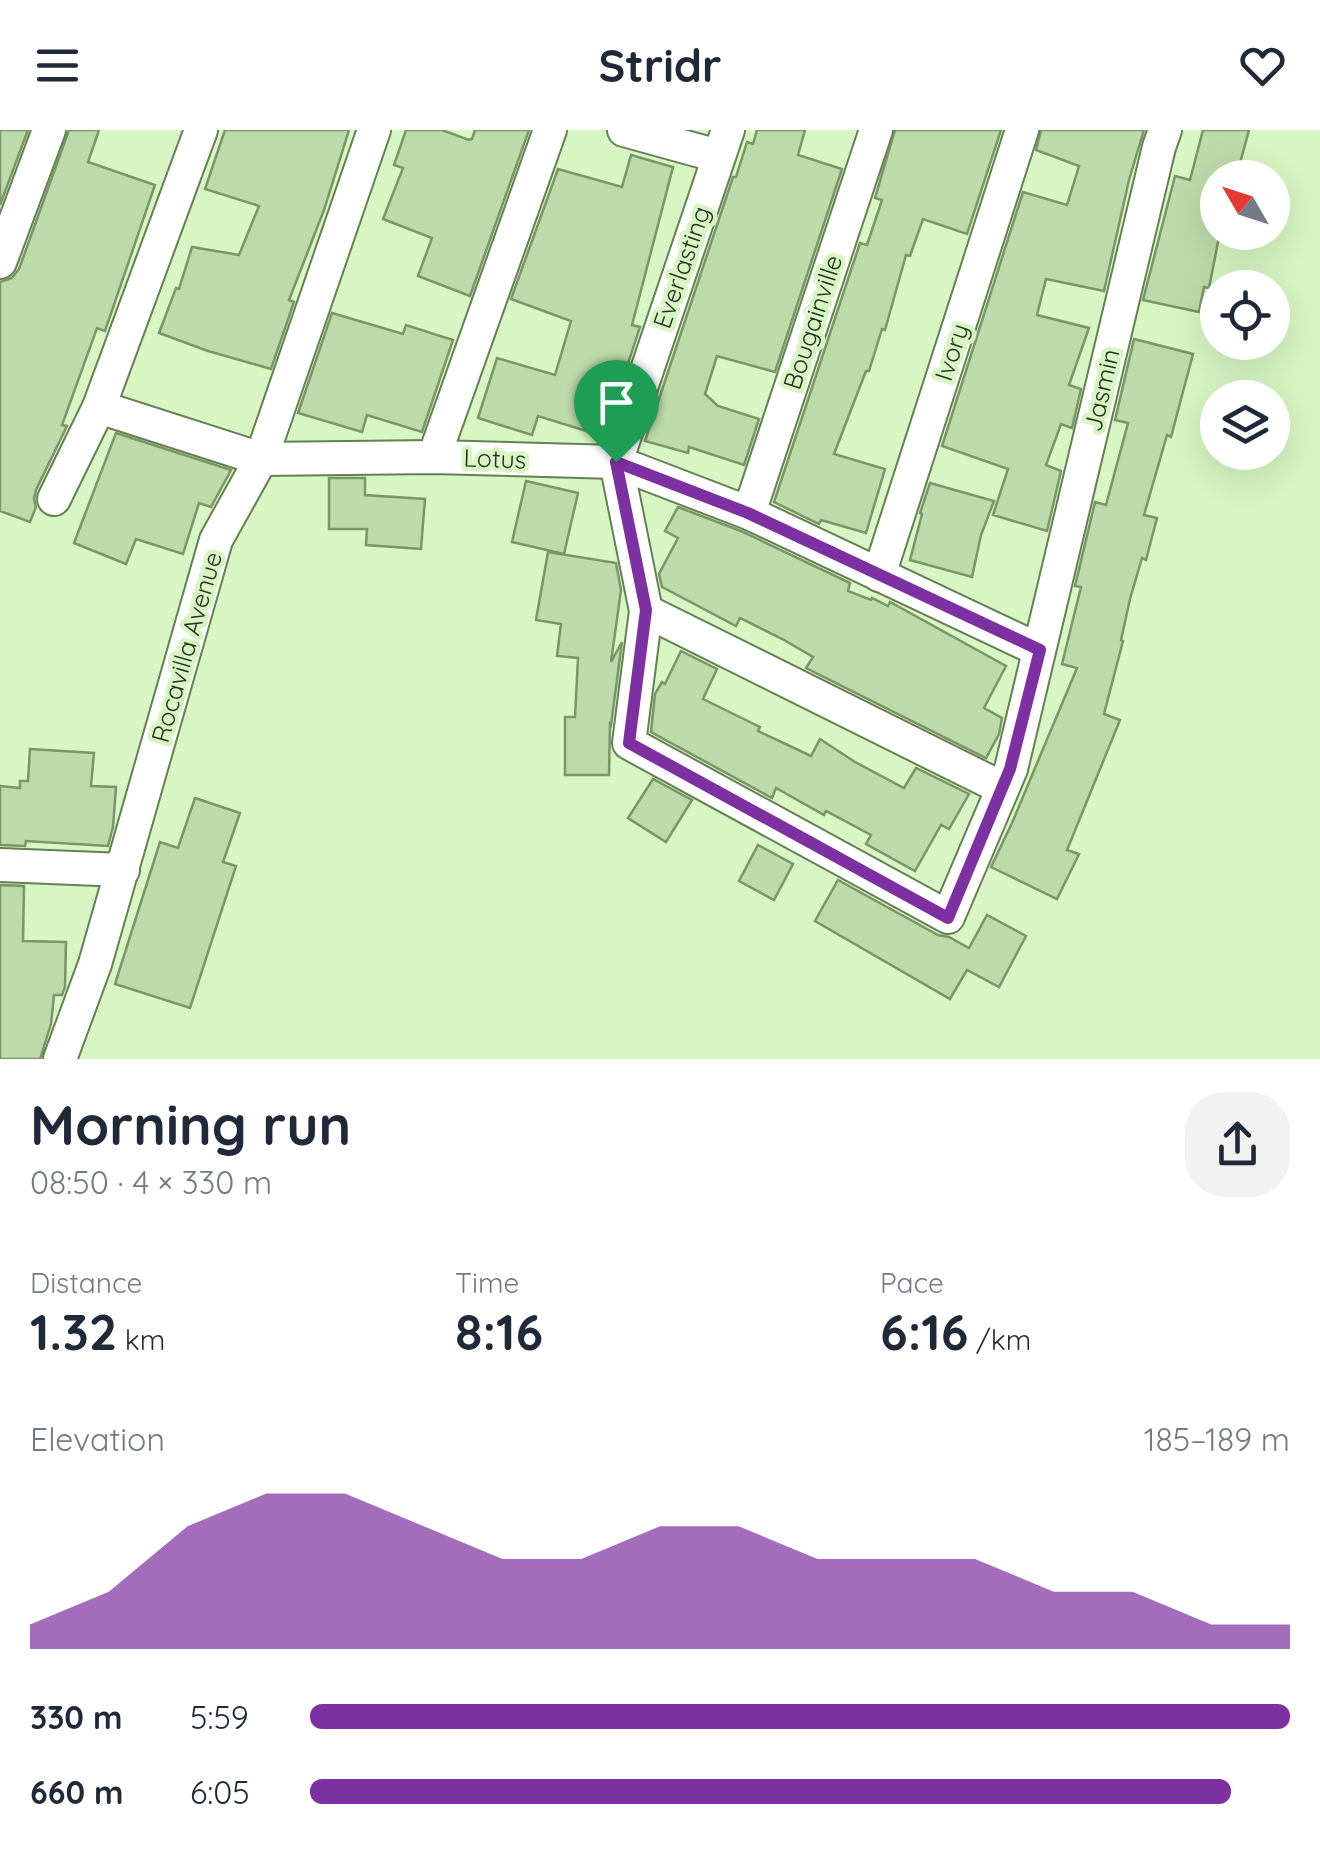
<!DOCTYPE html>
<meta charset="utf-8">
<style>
:root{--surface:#fff;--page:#f2f2f3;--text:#1f2937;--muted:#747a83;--accent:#7d30a1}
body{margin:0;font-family:Quicksand,sans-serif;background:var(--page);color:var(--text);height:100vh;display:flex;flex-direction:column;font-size:38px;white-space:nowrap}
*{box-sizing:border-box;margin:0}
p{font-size:32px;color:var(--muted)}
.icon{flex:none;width:55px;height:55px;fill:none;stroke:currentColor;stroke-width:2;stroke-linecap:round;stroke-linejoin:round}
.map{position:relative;height:929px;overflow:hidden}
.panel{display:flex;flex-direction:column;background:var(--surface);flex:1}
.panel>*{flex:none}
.needle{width:65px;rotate:309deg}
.tools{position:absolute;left:1200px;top:30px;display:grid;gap:20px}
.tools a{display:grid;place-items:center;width:90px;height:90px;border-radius:50%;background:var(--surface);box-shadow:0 10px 40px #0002;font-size:50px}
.pin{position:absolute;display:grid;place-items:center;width:85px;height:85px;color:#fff;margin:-102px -42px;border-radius:50% 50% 50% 0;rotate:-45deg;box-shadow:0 0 10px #0007}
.pin .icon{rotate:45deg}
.round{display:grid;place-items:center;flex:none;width:105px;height:105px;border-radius:40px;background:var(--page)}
.headline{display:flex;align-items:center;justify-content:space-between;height:170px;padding:0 30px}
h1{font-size:55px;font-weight:700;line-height:75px}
.metrics{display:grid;grid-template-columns:repeat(3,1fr);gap:15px;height:170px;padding:10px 30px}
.metrics div{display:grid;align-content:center}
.metrics b{font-size:50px;font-weight:700}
.metrics small{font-size:28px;font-weight:400}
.metrics p{font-size:28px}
.chart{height:280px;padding:20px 30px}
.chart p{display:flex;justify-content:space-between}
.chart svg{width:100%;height:180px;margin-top:10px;fill:var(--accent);opacity:.7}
ul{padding:0 30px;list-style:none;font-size:32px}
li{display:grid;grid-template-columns:160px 120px 1fr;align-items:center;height:75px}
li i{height:25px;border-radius:12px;background:var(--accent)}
header{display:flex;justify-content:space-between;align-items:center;height:130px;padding:0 30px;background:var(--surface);font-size:45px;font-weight:700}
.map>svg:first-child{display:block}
.building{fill:#bddbaa;stroke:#7a9567;stroke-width:2.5}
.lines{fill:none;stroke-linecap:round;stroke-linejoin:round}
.minor-casing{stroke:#658053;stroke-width:36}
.minor{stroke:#fff;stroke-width:32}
.route-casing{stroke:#fff;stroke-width:20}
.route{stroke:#7d30a1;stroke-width:12}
.labels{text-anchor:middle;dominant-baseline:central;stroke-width:9;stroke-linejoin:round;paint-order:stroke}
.street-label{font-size:25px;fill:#25311d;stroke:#d7f6c3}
</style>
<header><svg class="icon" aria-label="menu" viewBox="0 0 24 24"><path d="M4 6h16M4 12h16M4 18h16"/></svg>Stridr<svg class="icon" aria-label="heart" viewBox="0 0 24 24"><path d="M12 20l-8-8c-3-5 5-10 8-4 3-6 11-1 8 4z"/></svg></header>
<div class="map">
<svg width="1320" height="929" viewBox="0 0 1320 929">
<rect width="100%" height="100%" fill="#d7f6c3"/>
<!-- building -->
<g class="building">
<path d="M0,0h28l-28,75z"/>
<path d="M69,0h30l-11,32 67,23 -50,146 -8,-3 -35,97 5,1 -31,64 -2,9 2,8 -6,15 -30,-11v-229l12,-4 7,-9z"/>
<path d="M225,0h124l-25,80 -35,90 5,2 -23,67 -63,-18 -49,-18 17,-45 3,1 13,-42 47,8 20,-49 -54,-17z"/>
<path d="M406,0h36l27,10 3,-1 3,-9h54l-59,166 -52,-20 14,-38 -49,-19 20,-51 -9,-3z"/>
<path d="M757,0h48l-7,25 44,14 -67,203 -58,-16 -12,38 13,12 41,13 -15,46 -55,-18 -1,6 -43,-12 88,-264h3l11,-35 6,2z"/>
<path d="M895,0h106l-34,104 -44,-15 -13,37 -4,-1 -21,75 -3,-1 -13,42h-3l-32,83 51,15 -19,64 -45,-13 -2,4 -45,-22 86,-259 7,2 15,-45 -7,-2z"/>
<path d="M1041,0h103l-15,50 -25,111 -58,-12 -9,36 52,13 -20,57 12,4 -9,39 -11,-4 -15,41 15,6 -14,60 -54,-16 15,-46 -66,-23 81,-254 44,13 12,-39 -43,-16z"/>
<path d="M1203,0h46l-13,48h-18v54h2l-11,56 -5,-1 -5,25 -56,-12 32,-124 15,4z"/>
<path d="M631,25l42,12 -41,158 8,2 -25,76 -8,-3 -11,34 -58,-18 -6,19 -54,-17 19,-60 58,17 16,-54 -60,-22 47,-130 64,18z"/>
<path d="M332,183l71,21 3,-9 47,15 -31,92 -55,-17 -5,17 -64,-19z"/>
<path d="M1134,209l59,15 -22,83 -4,-2 -23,80 13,3 -11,42 -4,-2 -12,41 -9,41 2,1 -19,73 16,6 -53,130 12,4 -22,45 -66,-32 21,-44 65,-155 -15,-4 19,-77 -6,-1 20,-84 11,3 22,-82 -13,-3z"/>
<path d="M116,303l115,37 -20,37 -12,-4 -16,51 -47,-15 -10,25 -52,-21z"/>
<path d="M329,348h36v17l60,4 -4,50 -55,-4 1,-16h-38z"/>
<path d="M526,351l52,12 -14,61 -52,-12z"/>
<path d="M930,353l64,18 -13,34 -9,42 -62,-17 12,-46 -2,-1z"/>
<path d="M678,377l63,24 109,52 -2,8 23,9 1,-2 16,8 2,-4 116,64 -22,42 18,10 -3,16 -13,24 -180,-90 7,-11 -29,-17 -44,-22 -4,8 -74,-39 -3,-13 19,-36 -13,-7z"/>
<path d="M548,422l68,11 5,27 -10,72 11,-20 -11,83 -1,-1 -1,51h-44v-58h10l3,-59 -21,-2 4,-32 -25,-4z"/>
<path d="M681,521l36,18 -14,30 57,28 -2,4 53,25 9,-17 35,23 49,26 12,-20 53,26 -20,35 -8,-4 -26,46 -49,-27 5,-9 -45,-24 -2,4 -48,-27 -4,10 -121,-66 4,-38 7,-12 3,2z"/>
<path d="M30,619l64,4 -3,33 25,1 -3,40 -5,19 -82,-5 -1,5 -25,-1v-59l20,2v-7h8z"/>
<path d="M653,649l39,21 -26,42 -38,-24z"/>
<path d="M195,668l45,15 -17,49 13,4 -46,142 -75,-24 45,-142 18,6z"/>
<path d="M758,715l35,19 -19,36 -35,-19z"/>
<path d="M838,750l100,55 11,2 20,11 18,-33 39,21 -27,51 -32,-17 -17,29 -135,-78z"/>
<path d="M0,755l24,1 -1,55 43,1 -1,45 -3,8h-8l-3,29 -11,35h-40z"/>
</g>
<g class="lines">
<defs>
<g id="minor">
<path d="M624,0l94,26"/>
<path d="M728,0l-112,332 30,149 -17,132 319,174 63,-148 148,-622 6,-17"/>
<path d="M0,132l49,-132"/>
<path d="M99,277l162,52 173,-2 182,5 133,51 290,137"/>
<path d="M434,327l116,-327"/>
<path d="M54,369l45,-92 102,-277"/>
<path d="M749,383l127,-383"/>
<path d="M879,445l143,-445"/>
<path d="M646,481l356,177"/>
<path d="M0,735l123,5"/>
<path d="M60,929l35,-95 121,-424 45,-81 113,-329"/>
</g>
</defs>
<!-- minor casing -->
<use href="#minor" class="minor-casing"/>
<!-- minor -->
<use href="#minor" class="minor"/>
</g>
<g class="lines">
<defs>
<path id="route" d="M616,332l132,51 292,137 -30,119 -62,149 -319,-175 17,-133z"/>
</defs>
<!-- route casing -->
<use href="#route" class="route-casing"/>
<!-- route -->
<use href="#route" class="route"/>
</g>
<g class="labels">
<!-- street labels -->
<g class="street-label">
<text transform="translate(681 137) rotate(-71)">Everlasting</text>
<text transform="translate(812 192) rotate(-72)">Bougainville</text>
<text transform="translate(951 222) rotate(-72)">Ivory</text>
<text transform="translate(1101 260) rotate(-77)">Jasmin</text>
<text transform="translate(495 328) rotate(2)">Lotus</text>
<text transform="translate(186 517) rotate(-74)">Rocavilla Avenue</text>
</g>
</g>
</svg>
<div class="tools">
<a><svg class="needle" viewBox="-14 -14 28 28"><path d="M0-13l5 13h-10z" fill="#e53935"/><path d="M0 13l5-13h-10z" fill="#747a83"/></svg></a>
<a><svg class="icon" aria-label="locate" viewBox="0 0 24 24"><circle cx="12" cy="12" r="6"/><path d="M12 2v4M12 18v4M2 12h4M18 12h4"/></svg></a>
<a><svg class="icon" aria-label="layers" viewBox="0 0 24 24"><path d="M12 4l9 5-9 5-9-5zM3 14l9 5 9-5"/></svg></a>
</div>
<div class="pin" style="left:616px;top:332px;background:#1e9e55"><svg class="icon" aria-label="arrive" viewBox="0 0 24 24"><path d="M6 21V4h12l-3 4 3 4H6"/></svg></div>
</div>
<section class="panel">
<div class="headline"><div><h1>Morning run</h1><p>08:50 · 4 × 330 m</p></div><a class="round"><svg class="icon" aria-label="share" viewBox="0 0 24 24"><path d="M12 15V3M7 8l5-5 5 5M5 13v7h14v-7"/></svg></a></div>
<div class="metrics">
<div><p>Distance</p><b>1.32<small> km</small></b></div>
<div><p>Time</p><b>8:16</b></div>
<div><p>Pace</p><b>6:16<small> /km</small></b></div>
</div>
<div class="chart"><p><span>Elevation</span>185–189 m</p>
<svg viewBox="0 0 160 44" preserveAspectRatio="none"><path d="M0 44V38L10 30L20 14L30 6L40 6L50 14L60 22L70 22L80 14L90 14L100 22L110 22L120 22L130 30L140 30L150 38L160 38V44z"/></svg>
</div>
<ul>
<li><b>330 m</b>5:59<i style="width:100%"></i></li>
<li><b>660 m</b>6:05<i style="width:94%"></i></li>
</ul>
</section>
